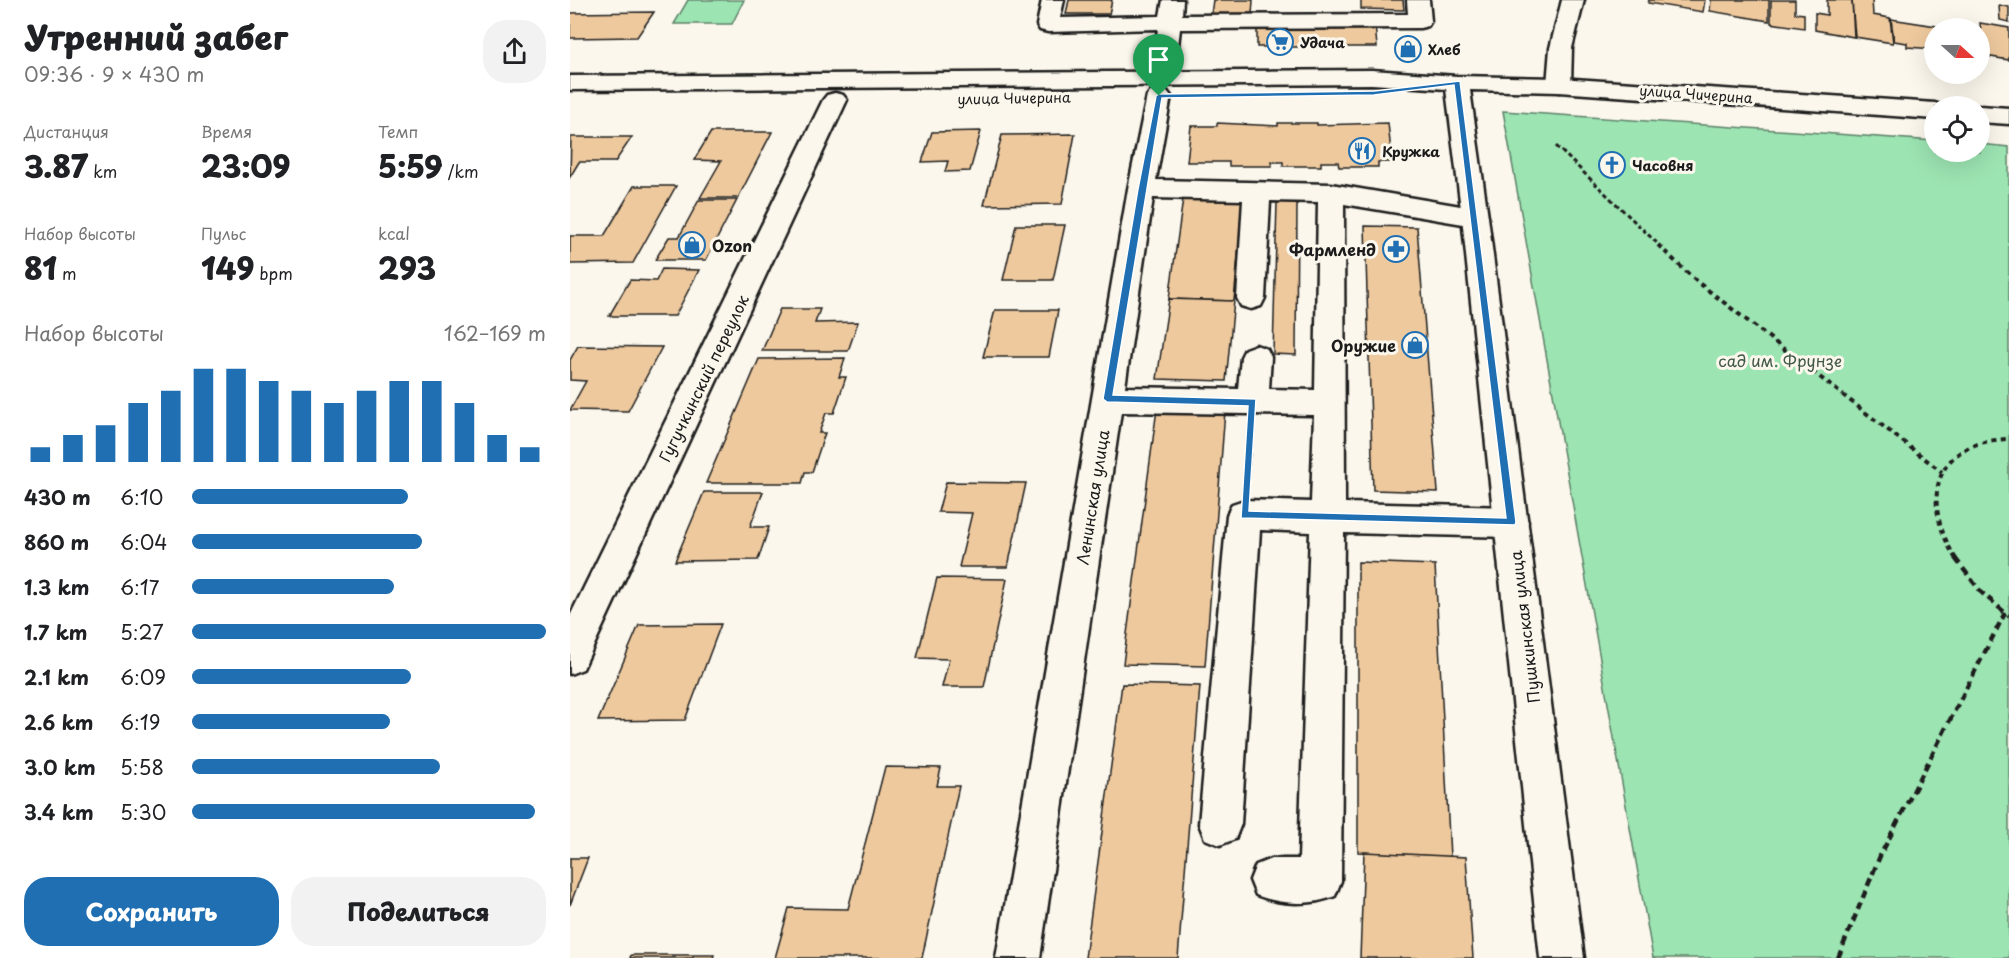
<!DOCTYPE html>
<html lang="ru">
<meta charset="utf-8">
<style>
:root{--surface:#fff;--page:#f2f2f2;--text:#202124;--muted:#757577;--accent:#1f6fb2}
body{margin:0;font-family:"Playpen Sans",sans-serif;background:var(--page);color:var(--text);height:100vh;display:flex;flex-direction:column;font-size:22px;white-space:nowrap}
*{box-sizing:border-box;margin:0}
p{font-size:20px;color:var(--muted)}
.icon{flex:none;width:33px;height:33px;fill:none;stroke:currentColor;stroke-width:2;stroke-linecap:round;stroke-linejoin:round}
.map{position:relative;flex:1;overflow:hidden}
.side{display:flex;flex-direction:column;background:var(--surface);width:570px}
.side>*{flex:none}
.needle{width:39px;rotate:111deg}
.controls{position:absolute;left:1354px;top:18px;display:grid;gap:12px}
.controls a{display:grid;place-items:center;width:66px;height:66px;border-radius:50%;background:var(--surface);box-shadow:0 6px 24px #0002;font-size:30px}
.pin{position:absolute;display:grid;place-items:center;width:51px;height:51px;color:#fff;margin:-62px -26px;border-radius:50% 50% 50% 0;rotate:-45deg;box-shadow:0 0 6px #0007}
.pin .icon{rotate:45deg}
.round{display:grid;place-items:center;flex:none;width:63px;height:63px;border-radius:24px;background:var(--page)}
.headline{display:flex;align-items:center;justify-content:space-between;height:102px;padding:0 24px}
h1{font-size:33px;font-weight:800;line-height:45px}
.figures{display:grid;grid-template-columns:repeat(3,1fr);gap:9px;height:102px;padding:6px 24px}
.figures div{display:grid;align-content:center}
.figures b{font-size:30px;font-weight:800}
.figures small{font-size:16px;font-weight:400}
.figures p{font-size:16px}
.chart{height:168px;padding:12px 24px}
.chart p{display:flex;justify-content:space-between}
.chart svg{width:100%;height:108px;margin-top:6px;stroke:var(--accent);stroke-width:6}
.primary-button{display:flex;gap:12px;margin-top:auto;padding:12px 24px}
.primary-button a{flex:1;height:69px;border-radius:24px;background:var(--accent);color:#fff;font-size:24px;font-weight:800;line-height:69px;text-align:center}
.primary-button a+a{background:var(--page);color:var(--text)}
ul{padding:0 24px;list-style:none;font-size:20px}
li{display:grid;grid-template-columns:96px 72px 1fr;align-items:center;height:45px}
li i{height:15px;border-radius:8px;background:var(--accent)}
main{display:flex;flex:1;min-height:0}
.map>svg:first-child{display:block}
.green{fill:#9ce4b2;stroke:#5c8067;stroke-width:1.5}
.building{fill:#eec99e;stroke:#1c1c1c;stroke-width:1.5}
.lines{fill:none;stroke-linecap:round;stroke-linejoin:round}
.minor-casing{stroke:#1c1c1c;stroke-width:5}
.major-casing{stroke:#1c1c1c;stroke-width:5}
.path-far2{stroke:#1c1c1c;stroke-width:3;stroke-dasharray:4.5 3;stroke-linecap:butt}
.path-far1{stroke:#1c1c1c;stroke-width:4;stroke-dasharray:5 4.5;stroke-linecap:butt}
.path{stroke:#1c1c1c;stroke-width:4.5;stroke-dasharray:8 5;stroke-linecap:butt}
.minor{fill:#fbf7ec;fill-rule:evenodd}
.major{fill:#fbf7ec;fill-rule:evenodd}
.route{fill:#1f6fb2;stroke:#fff;stroke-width:1.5;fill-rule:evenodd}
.labels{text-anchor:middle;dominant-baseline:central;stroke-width:6;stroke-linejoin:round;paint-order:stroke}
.far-poi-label{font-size:14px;font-weight:bold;fill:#1c1c1c;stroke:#fbf7ec;text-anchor:start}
.far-street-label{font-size:14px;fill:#1c1c1c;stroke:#fbf7ec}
.poi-label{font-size:16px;font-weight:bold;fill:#1c1c1c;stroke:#fbf7ec;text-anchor:end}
.park-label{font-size:16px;fill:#425849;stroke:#fbf7ec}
.street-label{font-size:16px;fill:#1c1c1c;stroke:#fbf7ec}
</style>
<main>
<section class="side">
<div class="headline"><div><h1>Утренний забег</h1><p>09:36 · 9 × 430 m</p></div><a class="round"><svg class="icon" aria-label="share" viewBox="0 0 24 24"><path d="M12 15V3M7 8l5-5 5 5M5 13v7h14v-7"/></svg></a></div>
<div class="figures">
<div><p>Дистанция</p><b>3.87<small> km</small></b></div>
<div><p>Время</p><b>23:09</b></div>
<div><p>Темп</p><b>5:59<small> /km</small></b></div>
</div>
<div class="figures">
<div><p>Набор высоты</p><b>81<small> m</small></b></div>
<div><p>Пульс</p><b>149<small> bpm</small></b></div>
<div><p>kcal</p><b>293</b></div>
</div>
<div class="chart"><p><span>Набор высоты</span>162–169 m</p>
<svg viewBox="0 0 160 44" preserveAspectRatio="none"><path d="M5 44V38M15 44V33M25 44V29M35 44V20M45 44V15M55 44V6M65 44V6M75 44V11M85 44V15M95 44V20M105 44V15M115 44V11M125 44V11M135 44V20M145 44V33M155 44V38"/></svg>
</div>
<ul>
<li><b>430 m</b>6:10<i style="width:61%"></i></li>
<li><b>860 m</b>6:04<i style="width:65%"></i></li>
<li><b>1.3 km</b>6:17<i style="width:57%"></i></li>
<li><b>1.7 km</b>5:27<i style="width:100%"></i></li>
<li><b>2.1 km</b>6:09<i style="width:62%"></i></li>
<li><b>2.6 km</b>6:19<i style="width:56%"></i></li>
<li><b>3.0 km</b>5:58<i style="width:70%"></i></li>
<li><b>3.4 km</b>5:30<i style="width:97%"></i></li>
</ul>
<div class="primary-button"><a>Сохранить</a><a>Поделиться</a></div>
</section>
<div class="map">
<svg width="1439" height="958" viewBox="0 0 1439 958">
<rect width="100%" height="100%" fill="#fbf7ec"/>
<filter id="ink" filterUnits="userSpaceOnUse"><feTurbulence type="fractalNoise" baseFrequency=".0167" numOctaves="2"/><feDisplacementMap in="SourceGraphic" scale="12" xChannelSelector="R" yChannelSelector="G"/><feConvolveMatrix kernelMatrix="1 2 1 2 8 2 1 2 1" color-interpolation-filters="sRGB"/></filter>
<g filter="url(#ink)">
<!-- green -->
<g class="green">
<path d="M118,0h56l-12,24h-58z"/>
<path d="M933,111l432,30v11h45v-8l29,3v811h-356z"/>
</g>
<!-- building -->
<g class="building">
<path d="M499,0h43l-3,14h-43z"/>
<path d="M643,0h40l-1,15h-41z"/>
<path d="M791,0h42l1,10 -43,-1z"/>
<path d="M1079,0h56l-2,12 -55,-9z"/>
<path d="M1141,0h58v21l-59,-10z"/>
<path d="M1201,0h24v13l9,1v14l-33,-5z"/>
<path d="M1257,0h25l2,37 -39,-7v-17l12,2z"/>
<path d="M1282,0h20l1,15 17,3 3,25 -38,-6z"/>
<path d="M1429,5l10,2v15l-9,-2z"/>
<path d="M84,12l-17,25 -67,1v-25z"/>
<path d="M1321,19l45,7 -1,23 -28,-2v-4l-13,-2z"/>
<path d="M1410,23l29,5v32l-29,-5v-14h2z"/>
<path d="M687,24h118l2,23h-120z"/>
<path d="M831,46h14v7l-14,-1z"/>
<path d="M647,123l61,3v-3h39v2l71,-2 4,39h-14v5h-39l-1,-5h-17v4h-38v-4h-11v4h-43v-4h-42l4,-36h26z"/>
<path d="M411,131l-11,40 -25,1 3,-11 -26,1 10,-30z"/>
<path d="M141,132h61l-34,66h-38l21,-37 -27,-1z"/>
<path d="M505,134l-13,70 -78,1 18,-70z"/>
<path d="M1,137h61l-17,25h-36l-9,15z"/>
<path d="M64,186h42l-43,77 -63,1v-28h34z"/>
<path d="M613,199l60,2 -9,100 -65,-2z"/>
<path d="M129,200h38l-31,60h-51l14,-23h10z"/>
<path d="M707,202h20l-1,153 -23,-1z"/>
<path d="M446,225h49l-12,55h-50z"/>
<path d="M795,226l52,1 21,265 -65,-2z"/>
<path d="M92,269l37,1 -24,46h-66l21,-36 26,1z"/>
<path d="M599,299l65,2 -8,80 -69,-2z"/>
<path d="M210,309h40l-5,14 43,-1 -10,29h-86z"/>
<path d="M425,310h63l-9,47h-66z"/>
<path d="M8,346l84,1 -34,64 -58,-1 16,-29 -16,-1v-20z"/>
<path d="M275,358l-6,19h7l-12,36h-8l-7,20h6l-13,39h-7l-3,11h-96l53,-124z"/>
<path d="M587,409l68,2 -20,255 -82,-2z"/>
<path d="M376,482l80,1 -18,84h-49l13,-54 -34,-1z"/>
<path d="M134,492h59l-13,35h19l-11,33 -83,1z"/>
<path d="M788,562l77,3 15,292 -92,-5z"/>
<path d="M367,578l70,1 -23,108h-42l7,-28 -32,-1z"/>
<path d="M151,624l-36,96 -87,1 41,-96z"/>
<path d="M552,684l78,2 -22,272h-93z"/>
<path d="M315,767l56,1 -4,18h22l-37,172h-147l14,-50 59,1z"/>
<path d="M794,852l102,5 7,101h-113z"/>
<path d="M0,858h18l-18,47z"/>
<path d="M61,955h83l-1,3h-83z"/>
</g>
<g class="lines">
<defs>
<g id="minor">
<path d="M472,0h22l-4,18 100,-2 3,-16h20l-1,15 226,-1 -1,-14h22l2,21 -3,5 -8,2 -240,1 -6,50 -4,5 -8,2 -8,-2 -4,-5 8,-50 -110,3 -8,-2 -3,-5z"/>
<path d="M992,0h22l-12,48 -1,37 -4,5 -8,2 -8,-2 -4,-5 3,-37z"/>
<path d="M589,89l8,2 4,5 -15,84 175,4 153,26 4,7 -4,7 -9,2 -131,-22 1,299 166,4 12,4 5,11 -5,11 -12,4 -167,-4 -3,348 -6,15c-24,10 -55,9 -79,-1l-6,-15 6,-15 15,-6h28l11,-327 -50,-2 -19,294 -6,15 -15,6 -15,-6 -6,-15 28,-309 5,-11 12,-4 67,2 3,-87 -193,-3 -81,546h-44l132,-769 19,-93 4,-5zM583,198l90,2 -6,98 4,8 10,3 10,-3 4,-8 5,-97 48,1 -3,188 -46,-1 2,-32 -4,-8 -11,-4 -11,4 -4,8 -3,32 -113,-2z"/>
<path d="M265,93l8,2 4,5 -264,569 -13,5v-58l253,-516 4,-5z"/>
</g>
<g id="major">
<path d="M802,70l85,6 102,2 376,25 9,3h-9v13l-376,-27 -89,-2 18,127 96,741h-44l-78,-741 -16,-128 -74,-5 -802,6v-14z"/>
<path d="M1409,106h1l29,2v16l-29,-2z"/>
</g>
</defs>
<!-- minor casing -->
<use href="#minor" class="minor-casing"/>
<!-- major casing -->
<use href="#major" class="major-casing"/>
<!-- path-far2 -->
<path class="path-far2" d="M986,146l104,100"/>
<!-- path-far1 -->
<g class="path-far1">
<path d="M1088,245l37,35 247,192"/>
<path d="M676,485l5,-56"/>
<path d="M1386,559c-36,-58 -24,-118 53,-120"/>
</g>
<!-- path -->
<g class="path">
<path d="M1385,558l26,34 28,24"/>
<path d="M1268,958l42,-102 125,-243"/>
</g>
<!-- minor -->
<use href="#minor" class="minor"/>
<!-- major -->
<use href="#major" class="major"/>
</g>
</g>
<!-- route -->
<path class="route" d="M890,81l56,441 -1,3 -274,-7 7,-112 -141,-4 -4,-3 35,-210 18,-93 3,-2 215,-3zM884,85l52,433 -257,-7 7,-112 -143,-4 49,-297 212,-3z"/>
<!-- icons -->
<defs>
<symbol id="supermarket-ring" viewBox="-11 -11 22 22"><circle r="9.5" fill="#fbf7ec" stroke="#1f6fb2" stroke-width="1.5"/><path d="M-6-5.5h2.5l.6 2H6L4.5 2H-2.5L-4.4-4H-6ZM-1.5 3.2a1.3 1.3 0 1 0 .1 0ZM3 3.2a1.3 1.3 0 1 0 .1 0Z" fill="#1f6fb2"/></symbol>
<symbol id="shop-ring" viewBox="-11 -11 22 22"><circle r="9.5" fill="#fbf7ec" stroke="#1f6fb2" stroke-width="1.5"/><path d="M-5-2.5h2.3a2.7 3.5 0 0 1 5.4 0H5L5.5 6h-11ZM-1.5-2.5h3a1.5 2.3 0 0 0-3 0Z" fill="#1f6fb2"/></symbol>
<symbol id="restaurant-ring" viewBox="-11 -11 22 22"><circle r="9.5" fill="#fbf7ec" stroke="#1f6fb2" stroke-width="1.5"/><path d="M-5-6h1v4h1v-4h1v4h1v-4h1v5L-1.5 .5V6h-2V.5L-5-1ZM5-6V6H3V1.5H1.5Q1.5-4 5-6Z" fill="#1f6fb2"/></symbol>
<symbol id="church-ring" viewBox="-11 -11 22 22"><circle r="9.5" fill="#fbf7ec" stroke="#1f6fb2" stroke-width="1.5"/><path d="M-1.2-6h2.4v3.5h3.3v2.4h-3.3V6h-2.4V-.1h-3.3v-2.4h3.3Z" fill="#1f6fb2"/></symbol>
<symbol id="pharmacy-ring" viewBox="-11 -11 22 22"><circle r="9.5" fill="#fbf7ec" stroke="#1f6fb2" stroke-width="1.5"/><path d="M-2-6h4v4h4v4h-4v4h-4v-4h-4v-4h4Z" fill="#1f6fb2"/></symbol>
</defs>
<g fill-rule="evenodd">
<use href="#supermarket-ring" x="695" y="27" width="30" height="30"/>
<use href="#shop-ring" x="823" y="34" width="30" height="30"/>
<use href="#restaurant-ring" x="777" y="136" width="30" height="30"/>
<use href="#church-ring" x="1027" y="150" width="30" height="30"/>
<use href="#shop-ring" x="107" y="230" width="30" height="30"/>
<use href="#pharmacy-ring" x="811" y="234" width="30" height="30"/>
<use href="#shop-ring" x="830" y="330" width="30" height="30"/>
</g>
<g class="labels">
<!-- far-poi labels -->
<g class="far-poi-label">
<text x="730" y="42">Удача</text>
<text x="858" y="49">Хлеб</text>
<text x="812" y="151">Кружка</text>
<text x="1062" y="165">Часовня</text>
</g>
<!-- far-street labels -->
<g class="far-street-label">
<text transform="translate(1126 94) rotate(4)">улица Чичерина</text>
<text transform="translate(444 98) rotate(-1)">улица Чичерина</text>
</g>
<!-- poi labels -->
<g class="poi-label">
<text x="142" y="245" text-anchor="start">Ozon</text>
<text x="806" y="249">Фармленд</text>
<text x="826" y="345">Оружие</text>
</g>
<!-- park labels -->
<g class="park-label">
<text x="1210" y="360">сад им. Фрунзе</text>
</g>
<!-- street labels -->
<g class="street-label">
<text transform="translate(133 378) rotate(-64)">Гугучкинский переулок</text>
<text transform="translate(522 497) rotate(-81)">Ленинская улица</text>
<text transform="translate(954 627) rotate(-97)">Пушкинская улица</text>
</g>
</g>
</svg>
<div class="controls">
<a><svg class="needle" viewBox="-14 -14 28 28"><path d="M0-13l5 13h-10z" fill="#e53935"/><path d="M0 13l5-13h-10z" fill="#757577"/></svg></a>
<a><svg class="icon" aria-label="locate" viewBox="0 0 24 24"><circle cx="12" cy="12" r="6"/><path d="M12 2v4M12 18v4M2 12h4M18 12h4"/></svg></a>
</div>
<div class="pin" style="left:589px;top:96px;background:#1e9e55"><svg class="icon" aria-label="arrive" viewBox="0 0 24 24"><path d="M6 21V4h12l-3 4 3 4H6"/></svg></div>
</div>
</main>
